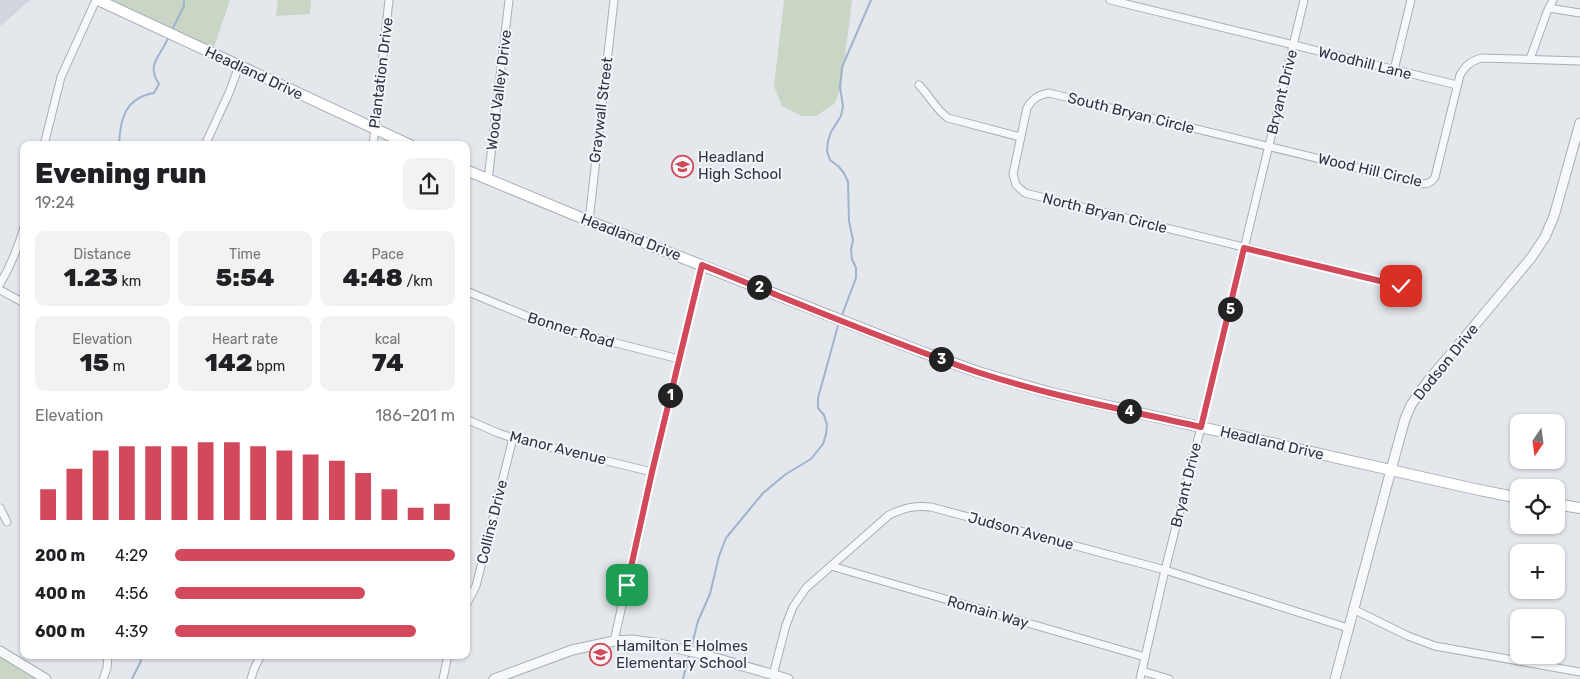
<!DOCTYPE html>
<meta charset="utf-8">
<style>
:root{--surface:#fff;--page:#f2f2f2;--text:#202124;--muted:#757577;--accent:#d1495b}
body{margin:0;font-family:Rubik,sans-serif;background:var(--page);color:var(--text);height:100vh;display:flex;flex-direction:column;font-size:19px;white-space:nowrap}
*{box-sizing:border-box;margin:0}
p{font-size:16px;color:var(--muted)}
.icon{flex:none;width:28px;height:28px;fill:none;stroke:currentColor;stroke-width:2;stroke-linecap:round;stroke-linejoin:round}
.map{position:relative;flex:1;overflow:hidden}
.details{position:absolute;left:20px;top:141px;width:450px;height:518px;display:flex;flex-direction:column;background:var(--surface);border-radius:10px;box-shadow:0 1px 4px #0004}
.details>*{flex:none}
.needle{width:32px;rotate:193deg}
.tools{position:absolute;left:1510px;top:414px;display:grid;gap:10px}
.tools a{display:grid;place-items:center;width:55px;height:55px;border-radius:10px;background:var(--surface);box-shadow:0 1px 4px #0004;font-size:25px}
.pin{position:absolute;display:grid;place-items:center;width:42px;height:42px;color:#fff;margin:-21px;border-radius:10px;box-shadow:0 2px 8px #0006}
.km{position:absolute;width:25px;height:25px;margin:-12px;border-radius:50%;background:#222;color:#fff;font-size:14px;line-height:25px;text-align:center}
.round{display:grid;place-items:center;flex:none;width:52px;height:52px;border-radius:10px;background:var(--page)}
.headline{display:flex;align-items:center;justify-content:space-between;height:85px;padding:0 15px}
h1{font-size:28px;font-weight:800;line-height:38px}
.stats{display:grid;grid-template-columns:repeat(3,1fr);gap:8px;height:85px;padding:5px 15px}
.stats div{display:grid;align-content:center;border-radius:10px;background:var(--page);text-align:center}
.stats b{font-size:25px;font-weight:800}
.stats small{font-size:14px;font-weight:400}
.stats p{font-size:14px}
.chart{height:140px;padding:10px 15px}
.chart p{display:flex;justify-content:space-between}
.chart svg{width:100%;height:90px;margin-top:5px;stroke:var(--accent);stroke-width:6}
ul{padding:0 15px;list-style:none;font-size:16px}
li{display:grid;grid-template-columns:80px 60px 1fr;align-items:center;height:38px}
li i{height:12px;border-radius:6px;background:var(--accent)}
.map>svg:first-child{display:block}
.built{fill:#d2d6de}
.green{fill:#c9d6c5}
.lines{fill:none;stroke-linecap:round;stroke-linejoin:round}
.stream{stroke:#9fb4cc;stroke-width:2}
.minor-casing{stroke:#a9aeb7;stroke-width:9}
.tertiary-casing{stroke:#a9aeb7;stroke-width:11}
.secondary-casing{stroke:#a9aeb7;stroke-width:12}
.minor{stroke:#f7f8fa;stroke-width:7}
.tertiary{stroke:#f7f8fa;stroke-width:9}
.secondary{stroke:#fff;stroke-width:10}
.route-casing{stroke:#fff;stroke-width:10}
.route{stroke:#d1495b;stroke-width:6}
.labels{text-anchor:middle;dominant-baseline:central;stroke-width:4;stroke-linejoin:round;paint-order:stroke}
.street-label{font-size:15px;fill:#2b3445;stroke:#f4f6f9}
.poi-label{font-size:15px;fill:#2b3445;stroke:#f4f6f9;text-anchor:start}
</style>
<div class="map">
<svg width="1580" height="679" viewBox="0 0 1580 679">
<rect width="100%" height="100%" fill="#e4e7ec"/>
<!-- built -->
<path class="built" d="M0,0h30l-28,25h-2z"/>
<!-- green -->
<g class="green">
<path d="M105,0h125l-17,50z"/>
<path d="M278,0h33l-1,14 -34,2z"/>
<path d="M784,0h68l-11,89 -7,15 -18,12h-14l-20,-10 -8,-20z"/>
<path d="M0,654l43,25h-43z"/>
</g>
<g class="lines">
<!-- stream -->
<g class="stream">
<path d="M172,30l12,-24v-6"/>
<path d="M119,145c1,-26 6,-47 35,-52l5,-9c-14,-20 3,-29 10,-48"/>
<path d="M842,315l14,-37v-10l-4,-9 -1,-9 2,-10 -4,-19 -1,-39 -4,-9 -6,-7 -8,-6 -3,-9 1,-10 3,-9 10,-16 2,-10 -3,-19 2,-20 29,-67"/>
<path d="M691,648l7,-27 12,-27 9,-38 7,-18 37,-45 23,-19 25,-15 12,-15 3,-10 1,-9 -3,-10 -6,-7v-10l21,-76"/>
<path d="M132,679l9,-18 -2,-6"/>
<path d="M683,679l6,-24"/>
</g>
<defs>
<g id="minor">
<path d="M1110,0l347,85"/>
<path d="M1549,8l31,5"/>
<path d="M1530,59l17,-47 6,-12"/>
<path d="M1394,70l17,-70"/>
<path d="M919,85c10,10 17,25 29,33l72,19"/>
<path d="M44,145l17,-68 35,-77"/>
<path d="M205,145l24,-52 10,-27"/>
<path d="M373,145l16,-145"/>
<path d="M488,180l21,-180"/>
<path d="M589,221l25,-221"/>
<path d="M0,284c11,-19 18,-35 24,-57"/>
<path d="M1401,286l-376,-93 -9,-8 -3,-11 14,-66c5,-9 11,-13 22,-15l374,91c6,0 9,-2 12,-7l25,-102c6,-10 11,-14 22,-17l98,3"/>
<path d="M0,290l24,13"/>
<path d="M466,291l87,36 126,32"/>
<path d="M466,419l32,14 15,5 139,34"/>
<path d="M0,508l7,14"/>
<path d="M831,566l314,91"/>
<path d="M466,605l10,-19 37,-148"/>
<path d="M1353,609l55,27 27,10 145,26"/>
<path d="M614,641l38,-169 50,-207"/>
<path d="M1142,671l27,8"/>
<path d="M773,675l13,-50 7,-18 13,-19 83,-73c15,-7 26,-10 42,-8l234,63 183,58"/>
<path d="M103,679l4,-11 1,-13"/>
<path d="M251,679l3,-10 7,-14"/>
<path d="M443,679l5,-24"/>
<path d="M1140,679l25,-109 36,-143 103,-427"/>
</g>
<g id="tertiary">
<path d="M0,651l46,28"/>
<path d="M494,679l78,-29 42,-9 18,-1 28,4 38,9 90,26"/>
<path d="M1335,679l56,-209 14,-51 6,-14 17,-24 103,-123 14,-21 9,-21 26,-93"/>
</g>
<g id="secondary">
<path d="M98,0l312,145"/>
<path d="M466,170l123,51 333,131 56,20 73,21 419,95 49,10"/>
<path d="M1556,504l24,4"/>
</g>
</defs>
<!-- minor casing -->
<use href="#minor" class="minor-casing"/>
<!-- tertiary casing -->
<use href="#tertiary" class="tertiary-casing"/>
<!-- secondary casing -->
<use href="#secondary" class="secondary-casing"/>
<!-- minor -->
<use href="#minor" class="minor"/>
<!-- tertiary -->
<use href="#tertiary" class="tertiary"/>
<!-- secondary -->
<use href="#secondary" class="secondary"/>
</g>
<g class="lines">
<defs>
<path id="route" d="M627,585l25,-113 50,-207c91,36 182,75 275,107 73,24 149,38 224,55l43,-179 157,38"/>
</defs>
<!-- route casing -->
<use href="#route" class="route-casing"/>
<!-- route -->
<use href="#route" class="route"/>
</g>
<!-- icons -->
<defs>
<symbol id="school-ring" viewBox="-11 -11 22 22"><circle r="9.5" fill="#f4f6f9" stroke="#d1495b" stroke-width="1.5"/><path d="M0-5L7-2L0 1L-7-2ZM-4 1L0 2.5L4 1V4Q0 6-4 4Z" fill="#d1495b"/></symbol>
</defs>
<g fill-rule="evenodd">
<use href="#school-ring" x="670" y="154" width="25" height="25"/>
<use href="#school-ring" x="588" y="642" width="25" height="25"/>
</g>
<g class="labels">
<!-- street labels -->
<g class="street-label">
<text transform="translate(1365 63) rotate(14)">Woodhill Lane</text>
<text transform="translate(254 73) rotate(25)">Headland Drive</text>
<text transform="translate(381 73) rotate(-83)">Plantation Drive</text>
<text transform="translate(499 90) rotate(-83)">Wood Valley Drive</text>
<text transform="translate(1282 92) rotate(-76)">Bryant Drive</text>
<text transform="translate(601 110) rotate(-83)">Graywall Street</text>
<text transform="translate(1131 113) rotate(14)">South Bryan Circle</text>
<text transform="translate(1370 170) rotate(13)">Wood Hill Circle</text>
<text transform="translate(1105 213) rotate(14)">North Bryan Circle</text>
<text transform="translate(631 237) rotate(21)">Headland Drive</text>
<text transform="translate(571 330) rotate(17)">Bonner Road</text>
<text transform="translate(1446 362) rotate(-51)">Dodson Drive</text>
<text transform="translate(1272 443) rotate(13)">Headland Drive</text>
<text transform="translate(558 448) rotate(14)">Manor Avenue</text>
<text transform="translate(1186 485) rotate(-76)">Bryant Drive</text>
<text transform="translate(492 522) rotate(-76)">Collins Drive</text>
<text transform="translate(1021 531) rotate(15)">Judson Avenue</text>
<text transform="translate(988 612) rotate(16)">Romain Way</text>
</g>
<!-- poi labels -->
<g class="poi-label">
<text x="698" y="157">Headland<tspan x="698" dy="17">High School</tspan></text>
<text x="616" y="646">Hamilton E Holmes<tspan x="616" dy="17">Elementary School</tspan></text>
</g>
</g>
</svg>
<div class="tools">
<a><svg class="needle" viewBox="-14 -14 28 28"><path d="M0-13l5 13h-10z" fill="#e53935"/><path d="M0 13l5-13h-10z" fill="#757577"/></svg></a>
<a><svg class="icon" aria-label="locate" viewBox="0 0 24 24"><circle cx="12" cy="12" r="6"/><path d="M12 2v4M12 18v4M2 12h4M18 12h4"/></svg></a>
<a>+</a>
<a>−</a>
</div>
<div class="pin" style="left:627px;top:585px;background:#1e9e55"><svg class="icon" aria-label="arrive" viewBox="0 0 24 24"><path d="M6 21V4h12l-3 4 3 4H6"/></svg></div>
<div class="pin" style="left:1401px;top:286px;background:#d93025"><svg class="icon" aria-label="check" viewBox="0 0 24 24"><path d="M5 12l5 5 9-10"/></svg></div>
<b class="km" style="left:670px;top:395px">1</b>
<b class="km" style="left:759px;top:287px">2</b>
<b class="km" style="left:941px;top:359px">3</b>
<b class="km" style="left:1129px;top:411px">4</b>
<b class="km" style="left:1230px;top:309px">5</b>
<section class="details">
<div class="headline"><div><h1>Evening run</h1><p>19:24</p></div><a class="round"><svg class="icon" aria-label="share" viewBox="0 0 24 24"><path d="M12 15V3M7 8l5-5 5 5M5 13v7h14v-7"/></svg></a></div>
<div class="stats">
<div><p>Distance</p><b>1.23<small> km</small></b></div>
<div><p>Time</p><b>5:54</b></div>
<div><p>Pace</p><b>4:48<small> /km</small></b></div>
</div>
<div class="stats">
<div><p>Elevation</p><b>15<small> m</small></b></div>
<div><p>Heart rate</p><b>142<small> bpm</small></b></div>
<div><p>kcal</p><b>74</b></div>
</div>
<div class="chart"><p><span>Elevation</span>186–201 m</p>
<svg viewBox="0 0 160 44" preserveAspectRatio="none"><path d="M5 44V29M15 44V19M25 44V10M35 44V8M45 44V8M55 44V8M65 44V6M75 44V6M85 44V8M95 44V10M105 44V12M115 44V15M125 44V21M135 44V29M145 44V38M155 44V36"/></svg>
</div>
<ul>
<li><b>200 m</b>4:29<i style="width:100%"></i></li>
<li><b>400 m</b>4:56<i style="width:68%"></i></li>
<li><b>600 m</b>4:39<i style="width:86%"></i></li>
</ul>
</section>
</div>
